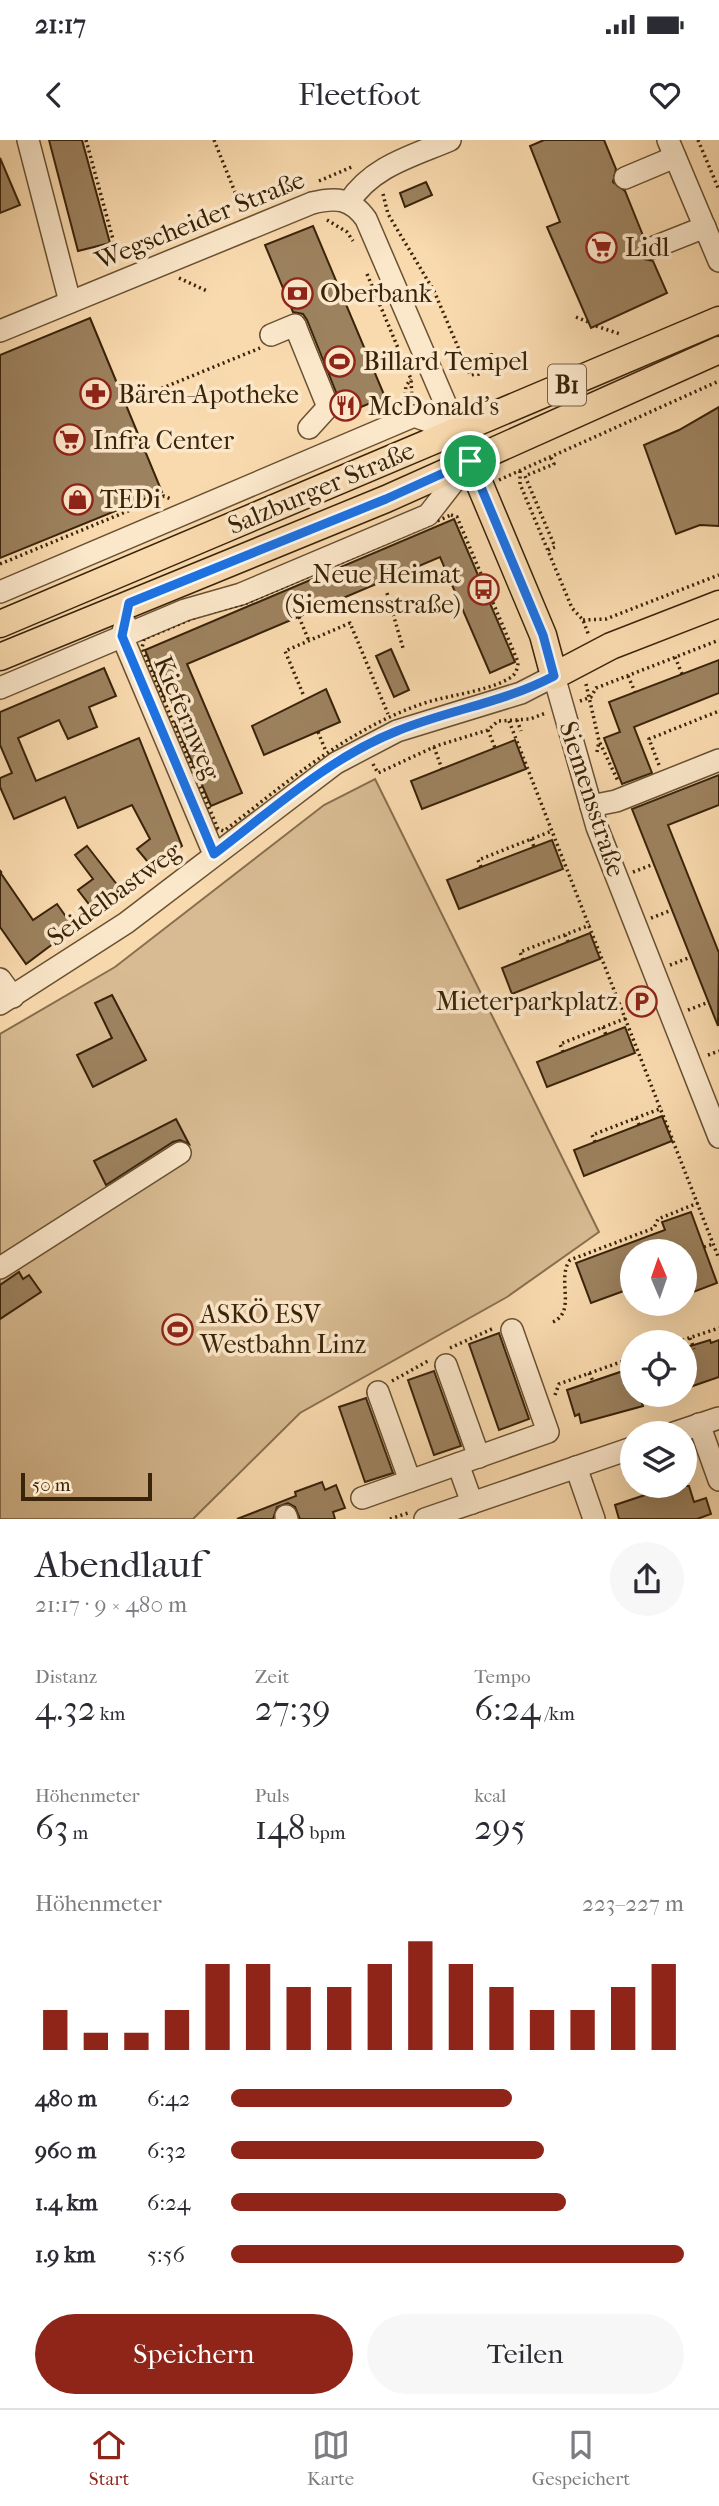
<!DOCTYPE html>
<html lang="de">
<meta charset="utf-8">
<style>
:root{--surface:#fff;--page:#f7f7f7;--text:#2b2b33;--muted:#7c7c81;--line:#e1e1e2;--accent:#8f2418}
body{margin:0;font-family:"IM FELL French Canon",serif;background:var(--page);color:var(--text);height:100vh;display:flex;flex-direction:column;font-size:26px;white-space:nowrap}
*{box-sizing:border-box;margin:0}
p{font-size:23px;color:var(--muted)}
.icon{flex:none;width:38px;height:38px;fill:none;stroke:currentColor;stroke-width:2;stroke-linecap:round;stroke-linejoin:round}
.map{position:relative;height:1379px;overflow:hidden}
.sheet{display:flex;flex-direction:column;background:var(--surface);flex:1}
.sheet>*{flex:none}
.needle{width:46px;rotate:358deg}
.buttons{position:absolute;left:620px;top:1099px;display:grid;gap:14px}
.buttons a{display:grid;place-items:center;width:77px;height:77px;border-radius:50%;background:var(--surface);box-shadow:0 7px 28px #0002;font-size:35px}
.scale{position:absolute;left:21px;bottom:18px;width:131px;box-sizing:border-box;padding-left:7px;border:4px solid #392309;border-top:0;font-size:19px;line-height:24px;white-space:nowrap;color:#392309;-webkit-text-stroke:5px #fbe7ca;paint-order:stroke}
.pin{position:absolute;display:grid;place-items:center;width:60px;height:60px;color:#fff;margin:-30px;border:4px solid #fff;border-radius:50%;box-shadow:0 2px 7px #0007}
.round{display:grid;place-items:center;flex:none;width:74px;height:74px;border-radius:37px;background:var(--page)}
.overview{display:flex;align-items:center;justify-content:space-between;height:119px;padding:0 35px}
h1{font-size:38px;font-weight:600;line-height:52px}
.figures{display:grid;grid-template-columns:repeat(3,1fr);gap:10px;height:119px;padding:7px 35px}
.figures div{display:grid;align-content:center}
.figures b{font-size:35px;font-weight:600}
.figures small{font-size:19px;font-weight:400}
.figures p{font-size:19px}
.chart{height:196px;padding:14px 35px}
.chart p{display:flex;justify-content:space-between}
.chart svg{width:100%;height:126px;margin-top:7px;stroke:var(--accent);stroke-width:6}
.button{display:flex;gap:14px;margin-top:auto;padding:14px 35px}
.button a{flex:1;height:80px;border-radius:42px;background:var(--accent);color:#fff;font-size:28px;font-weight:600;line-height:80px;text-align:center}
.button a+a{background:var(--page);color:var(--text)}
ul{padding:0 35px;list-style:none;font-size:23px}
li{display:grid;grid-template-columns:112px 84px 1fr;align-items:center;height:52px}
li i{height:18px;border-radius:9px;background:var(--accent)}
.status{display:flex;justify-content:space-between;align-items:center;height:49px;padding:0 35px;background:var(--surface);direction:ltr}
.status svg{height:19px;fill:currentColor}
header{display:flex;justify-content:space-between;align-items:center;height:91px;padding:0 35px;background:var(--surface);font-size:32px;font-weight:600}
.dock{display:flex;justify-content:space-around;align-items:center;height:98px;border-top:2px solid var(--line);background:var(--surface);font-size:19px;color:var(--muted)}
.dock a{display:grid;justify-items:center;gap:4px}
.dock .on{color:var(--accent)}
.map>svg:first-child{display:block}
.green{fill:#d8bb92;stroke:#886f4e;stroke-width:2}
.building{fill:#9d825f;stroke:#392309;stroke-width:2}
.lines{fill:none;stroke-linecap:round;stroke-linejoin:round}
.minor-casing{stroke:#695132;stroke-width:24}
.major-casing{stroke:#392309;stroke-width:29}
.path{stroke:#392309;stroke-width:3.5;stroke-dasharray:2 3.5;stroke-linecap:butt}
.minor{stroke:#fbe7ca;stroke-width:21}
.major{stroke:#f9daae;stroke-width:26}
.route-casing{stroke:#fff;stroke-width:14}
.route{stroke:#1a73e8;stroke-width:9}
.labels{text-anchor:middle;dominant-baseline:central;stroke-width:7;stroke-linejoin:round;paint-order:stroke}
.shield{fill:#fbe7ca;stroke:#735e43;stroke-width:2}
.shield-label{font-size:24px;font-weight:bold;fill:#392309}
.street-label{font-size:26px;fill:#392309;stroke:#fbe7ca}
.poi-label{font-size:26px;fill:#392309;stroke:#fbe7ca;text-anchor:start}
</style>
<div class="status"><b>21:17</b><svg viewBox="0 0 49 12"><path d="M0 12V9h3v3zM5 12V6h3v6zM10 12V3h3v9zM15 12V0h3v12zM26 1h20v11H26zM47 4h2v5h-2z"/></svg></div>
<header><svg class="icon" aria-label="back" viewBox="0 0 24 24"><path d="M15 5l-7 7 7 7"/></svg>Fleetfoot<svg class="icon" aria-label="heart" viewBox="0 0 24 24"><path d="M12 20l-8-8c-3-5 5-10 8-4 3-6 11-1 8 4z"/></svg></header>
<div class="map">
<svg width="719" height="1379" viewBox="0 0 719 1379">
<rect width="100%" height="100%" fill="#f9daae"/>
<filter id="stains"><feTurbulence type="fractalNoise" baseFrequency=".00286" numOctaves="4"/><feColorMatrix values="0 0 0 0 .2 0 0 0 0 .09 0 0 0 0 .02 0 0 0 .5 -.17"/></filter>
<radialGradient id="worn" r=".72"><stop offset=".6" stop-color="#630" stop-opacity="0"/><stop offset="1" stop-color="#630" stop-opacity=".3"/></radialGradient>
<!-- green -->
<path class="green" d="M375,639l224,453 -92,65 -207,116 -107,106h-193v-485l115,-67 209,-162z"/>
<!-- building -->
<g class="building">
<path d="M49,0h33l28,103 -32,8z"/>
<path d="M544,0h60l12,29 -3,13 12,9 19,47 -5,7 1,8 4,6 9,2 14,32 -76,35 -44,-101 13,-5 -30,-76z"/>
<path d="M0,18l20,47 -20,8z"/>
<path d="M426,42l6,13 -27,12 -5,-14z"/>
<path d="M313,86l72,171 -48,20 3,-15 -33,-82 -4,-6 -10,-2 -28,-67z"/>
<path d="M90,178l72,174 -162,66v-203z"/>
<path d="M719,267v119l-19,-1 -24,9 -32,-89 35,-15z"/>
<path d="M454,379l61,143 -25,11 -50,-116 -253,107 55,129 -31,13 -36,-84 5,-2 -10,-23 -5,2 -20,-49z"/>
<path d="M391,509l18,41 -15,7 -18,-41z"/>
<path d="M719,520v33l-85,34 18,46 -30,11 -18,-46 16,-6 -11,-30z"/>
<path d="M104,528l12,28 -27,11 8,20 -29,12 -9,-19 -41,18 18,43 103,-43 43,108 -30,21 -15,-18 13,-10 -18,-34 -54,23 -13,-31 -51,22 -14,-32v-9l12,-5 -12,-28v-33z"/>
<path d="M326,549l14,33 -76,33 -12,-29z"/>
<path d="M515,600l11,29 -104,40 -11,-28z"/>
<path d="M719,635v30l-51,20 51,128 -1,73 -86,-217z"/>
<path d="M552,700l11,29 -104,40 -12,-29z"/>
<path d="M87,706l35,45 -27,21 -17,-22 15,-11 -18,-24z"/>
<path d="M0,732l33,48 24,-16 17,24 -48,36 -26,-37z"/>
<path d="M590,793l10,26 -88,35 -10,-26z"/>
<path d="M112,855l34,65 -53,27 -16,-32 35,-17 -17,-35z"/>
<path d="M625,887l10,26 -88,34 -10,-25z"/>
<path d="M662,976l10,25 -88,35 -10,-26z"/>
<path d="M176,979l13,25 -9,-4 -7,2 -67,43 -12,-24z"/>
<path d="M691,1072l26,71 -29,11 -4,-12v-31h-52v37l-41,15 -15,-40 89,-33 -3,-8z"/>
<path d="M19,1132l4,7 6,-4 12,17 -41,27v-34z"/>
<path d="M499,1193l30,86 -30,11 -30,-86z"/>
<path d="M710,1200l1,3 8,-3v37l-35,12v-41z"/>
<path d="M632,1228v27h7l4,11 -62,17 -2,-9 -4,2 -8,-26z"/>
<path d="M434,1231l27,75 -27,9 -26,-75z"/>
<path d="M366,1258l27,75 -28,9 -26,-75z"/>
<path d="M322,1342l3,8 11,-5 9,23 -12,4 2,7h-35l-5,-12 -7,-4 -11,4 -4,12h-36l59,-23 -1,-4z"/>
<path d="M659,1346h30l5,16 12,-4 5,16 -14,5h-78l-4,-14 45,-15z"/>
</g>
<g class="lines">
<defs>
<g id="minor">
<path d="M28,0l42,162"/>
<path d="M668,0l51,121"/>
<path d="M625,38l50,-21"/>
<path d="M349,62c23,-36 64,-46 101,-62"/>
<path d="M652,108l53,-21"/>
<path d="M0,191l312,-128c24,-6 39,-5 54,16l104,242 -42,54 -187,79 -56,16 -185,78"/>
<path d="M271,195l24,-10 3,8 30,74 -19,21"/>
<path d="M0,452l414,-176 42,15"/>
<path d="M125,483l-3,13 92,218"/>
<path d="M591,666l25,-5 103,-41"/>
<path d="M0,839l13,18"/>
<path d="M0,864l126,-81 210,-160 61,-32 124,-38 33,-17 43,151 122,310"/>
<path d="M0,1128l180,-115"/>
<path d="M446,1225l33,92"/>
<path d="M378,1252l32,89"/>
<path d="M699,1284l20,56"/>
<path d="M674,1293l45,-15"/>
<path d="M458,1324l14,39"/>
<path d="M576,1327l18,52"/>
<path d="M362,1358l186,-66 -36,-102"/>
<path d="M286,1376l1,3"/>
<path d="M425,1379l207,-71"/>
</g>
<g id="major">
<path d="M470,321l73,174 11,41 57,-30 108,-42"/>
<path d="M0,484l719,-304"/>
<path d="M0,517l386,-158 333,-149"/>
</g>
</defs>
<!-- minor casing -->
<use href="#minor" class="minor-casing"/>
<!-- major casing -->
<use href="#major" class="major-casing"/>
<!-- path -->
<g class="path">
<path d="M86,0l28,103"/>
<path d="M214,0l29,72"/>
<path d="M698,0l21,50"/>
<path d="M319,41l35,-15"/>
<path d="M383,54l5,20 46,77 36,84 9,-1 12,-8v-13"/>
<path d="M327,80l20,12 6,9"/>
<path d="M367,134l44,105 1,21"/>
<path d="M179,138l28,13"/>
<path d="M576,177l12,5"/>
<path d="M596,186l24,8"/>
<path d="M404,260l2,-14 5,-7"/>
<path d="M126,263l134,-55"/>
<path d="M520,331v13l52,124 11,12 6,16"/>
<path d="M499,340l220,-99"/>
<path d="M451,375l6,2 61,145c0,7 -3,14 -10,17 -25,14 -64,16 -92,27 -73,27 -131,78 -192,125l-6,-2 -76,-181 2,-9 59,-25 41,-10z"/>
<path d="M548,410l7,-3 -30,-71 29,-12 -4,-8"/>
<path d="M0,424l164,-68 7,3"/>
<path d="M387,453l16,55"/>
<path d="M299,477l10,24"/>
<path d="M583,480l23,-1 113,-44"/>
<path d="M675,517l7,17"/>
<path d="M628,536l7,16"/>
<path d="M586,544l13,57 19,40"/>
<path d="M303,554l-18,-43 65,-28 38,91"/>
<path d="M580,561l11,-4 5,-9 123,-48"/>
<path d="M517,580l4,11"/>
<path d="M499,581l31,-2 16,-6"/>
<path d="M509,581l210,538"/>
<path d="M488,590l7,18"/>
<path d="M318,592l7,17"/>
<path d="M434,607l8,22"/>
<path d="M597,612l2,-11"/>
<path d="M373,624l5,9 58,-27 52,-16 10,-9"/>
<path d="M659,625l-10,-26 70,-28"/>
<path d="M531,699l3,8"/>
<path d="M481,727l-3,-7 74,-29"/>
<path d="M0,732l4,-3"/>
<path d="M633,732l21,-8"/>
<path d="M651,778l21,-8"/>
<path d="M565,795l3,7"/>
<path d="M523,820l-3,-8 70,-27"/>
<path d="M670,825l21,-8"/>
<path d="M688,870l21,-8"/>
<path d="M603,887l3,8"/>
<path d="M563,912l-3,-8 67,-26"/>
<path d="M708,915l11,-4"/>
<path d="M636,978l3,7"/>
<path d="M595,1002l-3,-7 70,-27"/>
<path d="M704,1107l9,-3"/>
<path d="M553,1182c24,-11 3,-43 17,-62l84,-32 4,-9 40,-16"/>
<path d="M690,1198l4,11"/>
<path d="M677,1202l42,-14"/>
<path d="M450,1208l44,-20"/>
<path d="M589,1233l4,8"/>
<path d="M392,1241l36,-20"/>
<path d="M555,1255l4,-11 73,-26"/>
<path d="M639,1291l19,-7"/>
<path d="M390,1379l18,-6"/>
</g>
<!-- minor -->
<use href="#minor" class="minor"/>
<!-- major -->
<use href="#major" class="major"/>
</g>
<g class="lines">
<defs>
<path id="route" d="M470,321l73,174 11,41c-51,27 -103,33 -157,55 -68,27 -125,79 -183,123l-92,-218 7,-33 257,-104z"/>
</defs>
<!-- route casing -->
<use href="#route" class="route-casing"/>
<!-- route -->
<use href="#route" class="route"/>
</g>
<!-- icons -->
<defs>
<symbol id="supermarket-ring" viewBox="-11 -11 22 22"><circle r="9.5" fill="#fbe7ca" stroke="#8f2418" stroke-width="1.5"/><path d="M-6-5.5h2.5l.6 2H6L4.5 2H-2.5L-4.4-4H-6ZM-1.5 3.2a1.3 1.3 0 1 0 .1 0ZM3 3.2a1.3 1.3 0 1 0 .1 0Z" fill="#8f2418"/></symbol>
<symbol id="bank-ring" viewBox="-11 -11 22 22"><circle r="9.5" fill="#fbe7ca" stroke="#8f2418" stroke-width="1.5"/><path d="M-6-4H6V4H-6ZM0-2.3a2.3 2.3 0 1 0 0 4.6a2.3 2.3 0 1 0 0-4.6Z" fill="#8f2418"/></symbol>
<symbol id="stadium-ring" viewBox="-11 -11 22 22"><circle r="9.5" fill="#fbe7ca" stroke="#8f2418" stroke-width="1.5"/><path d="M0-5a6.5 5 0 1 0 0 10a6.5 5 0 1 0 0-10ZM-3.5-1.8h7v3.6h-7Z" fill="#8f2418"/></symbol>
<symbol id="pharmacy-ring" viewBox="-11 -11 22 22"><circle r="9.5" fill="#fbe7ca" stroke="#8f2418" stroke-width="1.5"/><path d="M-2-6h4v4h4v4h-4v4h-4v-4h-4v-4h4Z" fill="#8f2418"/></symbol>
<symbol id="restaurant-ring" viewBox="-11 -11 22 22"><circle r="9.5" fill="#fbe7ca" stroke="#8f2418" stroke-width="1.5"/><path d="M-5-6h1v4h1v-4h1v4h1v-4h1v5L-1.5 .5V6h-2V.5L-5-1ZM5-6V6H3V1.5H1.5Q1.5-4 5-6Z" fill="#8f2418"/></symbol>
<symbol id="shop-ring" viewBox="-11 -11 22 22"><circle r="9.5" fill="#fbe7ca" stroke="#8f2418" stroke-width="1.5"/><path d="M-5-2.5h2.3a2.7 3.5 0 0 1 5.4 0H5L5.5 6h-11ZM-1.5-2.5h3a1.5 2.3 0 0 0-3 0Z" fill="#8f2418"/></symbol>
<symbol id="bus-ring" viewBox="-11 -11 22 22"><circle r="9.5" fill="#fbe7ca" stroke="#8f2418" stroke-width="1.5"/><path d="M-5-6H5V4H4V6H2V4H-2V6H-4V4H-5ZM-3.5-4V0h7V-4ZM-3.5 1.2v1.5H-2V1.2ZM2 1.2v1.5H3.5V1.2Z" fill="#8f2418"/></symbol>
<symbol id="parking-ring" viewBox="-11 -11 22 22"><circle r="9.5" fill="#fbe7ca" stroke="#8f2418" stroke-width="1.5"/><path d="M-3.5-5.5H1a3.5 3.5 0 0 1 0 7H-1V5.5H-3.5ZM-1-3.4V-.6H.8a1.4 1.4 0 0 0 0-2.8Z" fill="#8f2418"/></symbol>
</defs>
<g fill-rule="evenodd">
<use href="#supermarket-ring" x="584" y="90" width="35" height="35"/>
<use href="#bank-ring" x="280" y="136" width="35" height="35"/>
<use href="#stadium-ring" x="322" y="204" width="35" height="35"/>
<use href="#pharmacy-ring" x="78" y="236" width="35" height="35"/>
<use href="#restaurant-ring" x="328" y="248" width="35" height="35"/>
<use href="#supermarket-ring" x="52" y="282" width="35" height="35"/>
<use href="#shop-ring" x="60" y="342" width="35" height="35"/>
<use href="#bus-ring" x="466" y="432" width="35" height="35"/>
<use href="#parking-ring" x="624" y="844" width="35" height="35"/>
<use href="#stadium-ring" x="160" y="1172" width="35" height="35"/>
</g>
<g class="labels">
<!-- shield labels -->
<rect class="shield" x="548" y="224.5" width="38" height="41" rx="5"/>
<g class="shield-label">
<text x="567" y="245">B1</text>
</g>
<!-- street labels -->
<g class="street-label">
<text transform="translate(200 80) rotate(-22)">Wegscheider Straße</text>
<text transform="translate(321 348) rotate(-23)">Salzburger Straße</text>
<text transform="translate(187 578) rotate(67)">Kiefernweg</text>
<text transform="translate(592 659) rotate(72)">Siemensstraße</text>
<text transform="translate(114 754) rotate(-36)">Seidelbastweg</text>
</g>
<!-- poi labels -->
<g class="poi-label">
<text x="625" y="107">Lidl</text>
<text x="320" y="153">Oberbank</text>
<text x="363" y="221">Billard Tempel</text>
<text x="118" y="254">Bären-Apotheke</text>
<text x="368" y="266">McDonald's</text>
<text x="93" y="300">Infra Center</text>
<text x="100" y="359">TEDi</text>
<text x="461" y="434" text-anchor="end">Neue Heimat<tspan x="461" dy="30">(Siemensstraße)</tspan></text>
<text x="618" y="861" text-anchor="end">Mieterparkplatz</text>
<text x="200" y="1174">ASKÖ ESV<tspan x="200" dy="30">Westbahn Linz</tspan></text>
</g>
</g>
<rect width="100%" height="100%" filter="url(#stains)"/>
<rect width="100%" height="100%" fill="url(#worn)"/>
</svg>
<div class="buttons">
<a><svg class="needle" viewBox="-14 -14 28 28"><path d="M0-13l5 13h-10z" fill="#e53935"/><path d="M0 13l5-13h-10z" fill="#7c7c81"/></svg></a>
<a><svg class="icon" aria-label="locate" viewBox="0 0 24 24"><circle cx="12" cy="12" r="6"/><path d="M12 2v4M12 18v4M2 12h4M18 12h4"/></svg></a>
<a><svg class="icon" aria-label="layers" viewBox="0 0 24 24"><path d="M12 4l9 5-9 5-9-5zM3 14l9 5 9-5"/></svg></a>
</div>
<div class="scale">50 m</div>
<div class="pin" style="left:470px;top:321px;background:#1e9e55"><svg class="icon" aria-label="arrive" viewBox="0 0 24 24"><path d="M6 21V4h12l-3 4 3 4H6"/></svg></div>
</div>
<section class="sheet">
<div class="overview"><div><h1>Abendlauf</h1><p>21:17 · 9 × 480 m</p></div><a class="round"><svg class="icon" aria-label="share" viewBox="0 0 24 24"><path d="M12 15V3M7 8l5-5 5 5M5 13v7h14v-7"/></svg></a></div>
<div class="figures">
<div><p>Distanz</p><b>4.32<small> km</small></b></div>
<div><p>Zeit</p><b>27:39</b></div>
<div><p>Tempo</p><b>6:24<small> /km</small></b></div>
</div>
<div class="figures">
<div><p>Höhenmeter</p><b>63<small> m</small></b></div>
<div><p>Puls</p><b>148<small> bpm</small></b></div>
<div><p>kcal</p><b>295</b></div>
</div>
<div class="chart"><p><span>Höhenmeter</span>223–227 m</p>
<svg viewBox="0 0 160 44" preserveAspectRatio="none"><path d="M5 44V30M15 44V38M25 44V38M35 44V30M45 44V14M55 44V14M65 44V22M75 44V22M85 44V14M95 44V6M105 44V14M115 44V22M125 44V30M135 44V30M145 44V22M155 44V14"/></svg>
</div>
<ul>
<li><b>480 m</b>6:42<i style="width:62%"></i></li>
<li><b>960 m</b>6:32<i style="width:69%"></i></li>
<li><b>1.4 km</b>6:24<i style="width:74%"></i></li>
<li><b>1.9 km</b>5:56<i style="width:100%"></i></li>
</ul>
<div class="button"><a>Speichern</a><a>Teilen</a></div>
</section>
<nav class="dock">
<a class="on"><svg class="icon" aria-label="home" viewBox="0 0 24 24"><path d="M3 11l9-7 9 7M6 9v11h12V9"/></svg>Start</a>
<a><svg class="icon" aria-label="map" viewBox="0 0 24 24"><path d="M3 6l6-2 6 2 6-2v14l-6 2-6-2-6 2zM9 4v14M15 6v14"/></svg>Karte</a>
<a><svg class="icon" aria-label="saved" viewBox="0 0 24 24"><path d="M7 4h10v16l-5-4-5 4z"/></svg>Gespeichert</a>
</nav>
